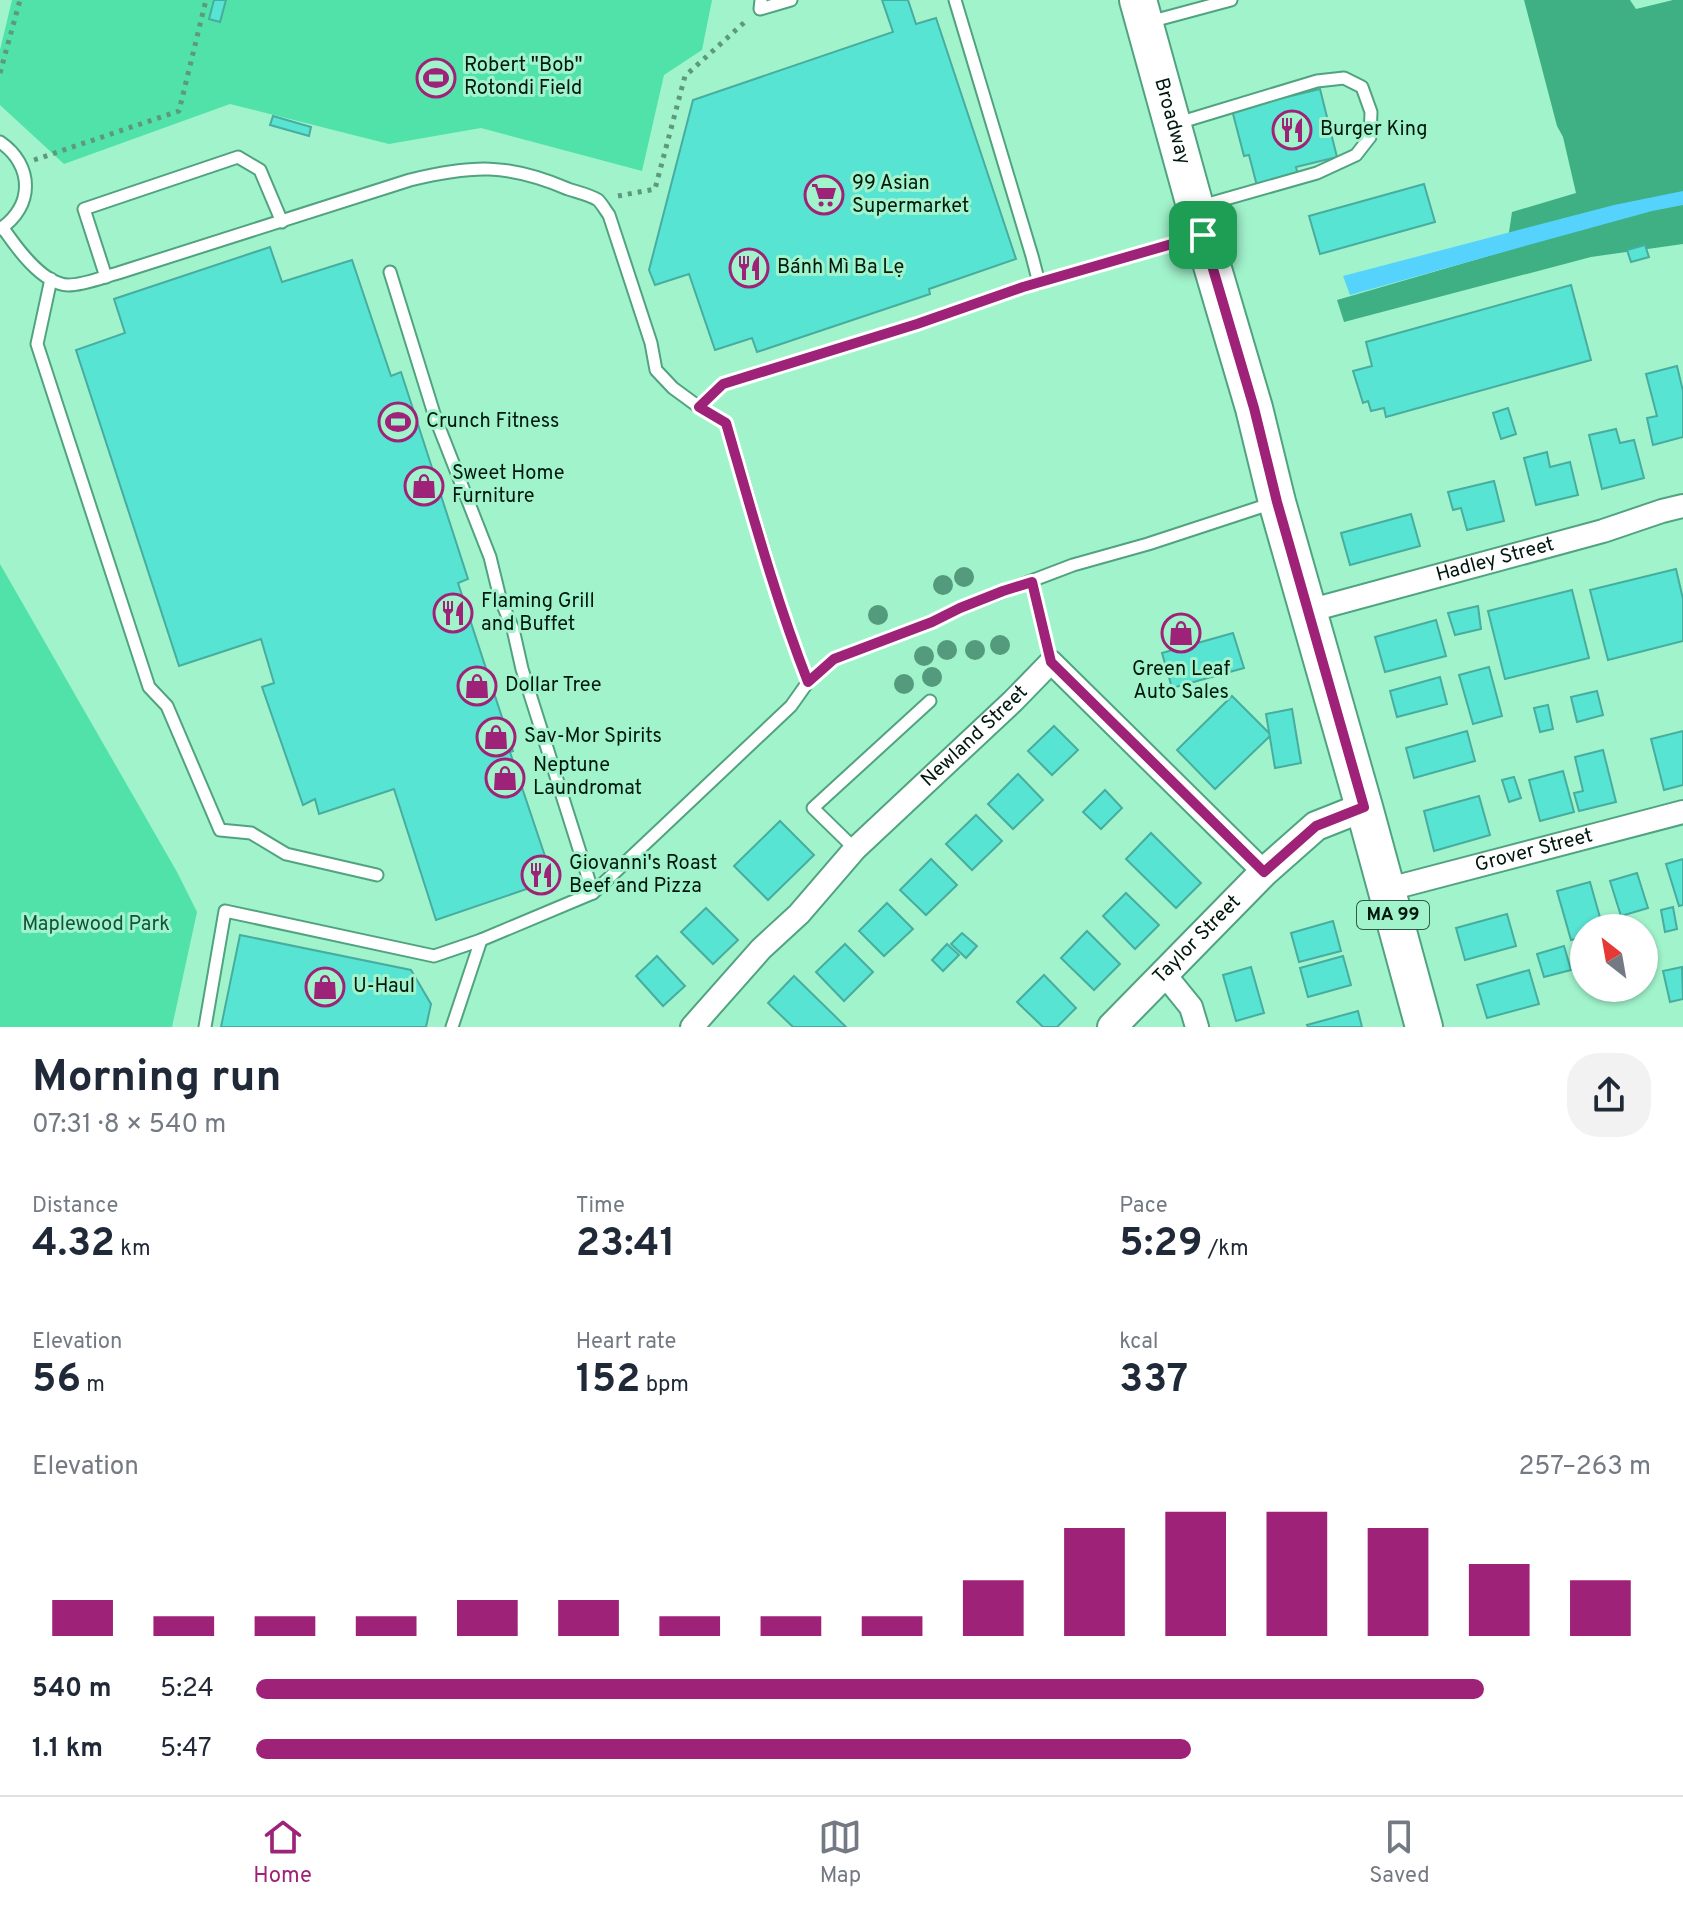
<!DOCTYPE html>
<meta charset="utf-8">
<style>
:root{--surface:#fff;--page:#f2f2f3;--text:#1f2937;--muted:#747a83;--line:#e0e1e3;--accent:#9e2278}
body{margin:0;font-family:Overpass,sans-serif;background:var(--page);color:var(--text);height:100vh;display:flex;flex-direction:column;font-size:30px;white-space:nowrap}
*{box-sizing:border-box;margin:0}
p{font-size:26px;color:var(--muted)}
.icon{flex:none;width:44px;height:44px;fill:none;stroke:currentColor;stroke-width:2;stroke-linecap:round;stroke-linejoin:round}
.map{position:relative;height:1027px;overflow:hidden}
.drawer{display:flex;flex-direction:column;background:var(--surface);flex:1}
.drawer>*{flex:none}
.needle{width:52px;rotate:329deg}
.tools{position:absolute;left:1570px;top:914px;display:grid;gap:16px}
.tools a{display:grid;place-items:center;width:88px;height:88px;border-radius:50%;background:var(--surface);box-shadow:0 2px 6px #0004;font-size:40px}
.pin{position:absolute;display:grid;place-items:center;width:68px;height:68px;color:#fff;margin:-34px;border-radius:16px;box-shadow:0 4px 12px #0006}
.round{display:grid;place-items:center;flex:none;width:84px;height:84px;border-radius:32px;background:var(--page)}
.headline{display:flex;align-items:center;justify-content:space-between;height:136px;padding:0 32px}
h1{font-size:44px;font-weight:700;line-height:60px}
.metrics{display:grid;grid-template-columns:repeat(3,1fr);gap:12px;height:136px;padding:8px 32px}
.metrics div{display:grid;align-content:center}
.metrics b{font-size:40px;font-weight:700}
.metrics small{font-size:22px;font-weight:400}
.metrics p{font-size:22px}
.chart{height:224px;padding:16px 32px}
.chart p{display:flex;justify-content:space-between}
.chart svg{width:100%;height:144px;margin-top:8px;stroke:var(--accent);stroke-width:6}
ul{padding:0 32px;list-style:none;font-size:26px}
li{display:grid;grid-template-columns:128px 96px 1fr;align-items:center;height:60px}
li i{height:20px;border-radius:10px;background:var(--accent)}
.menu{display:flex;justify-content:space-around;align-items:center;height:112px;border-top:2px solid var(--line);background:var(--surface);font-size:22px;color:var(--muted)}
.menu a{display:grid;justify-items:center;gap:4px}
.menu .active{color:var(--accent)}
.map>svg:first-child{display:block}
.green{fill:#50e2a9}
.forest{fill:#3eb083}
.water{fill:#56d3fc}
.building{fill:#58e4d2;stroke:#46ad9f;stroke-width:2}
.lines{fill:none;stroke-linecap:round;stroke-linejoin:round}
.service-casing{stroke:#51a380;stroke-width:15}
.minor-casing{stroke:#51a380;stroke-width:26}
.tertiary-casing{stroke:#51a380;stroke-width:32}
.primary-casing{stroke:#51a380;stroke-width:40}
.path{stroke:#5e987d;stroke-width:5;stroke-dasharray:4 6;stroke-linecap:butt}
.service{stroke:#fff;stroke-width:11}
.minor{stroke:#fff;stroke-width:22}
.tertiary{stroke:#fff;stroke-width:28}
.primary{stroke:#fff;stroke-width:36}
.tree{fill:#549a7c}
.route-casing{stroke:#fff;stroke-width:16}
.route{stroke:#9e2278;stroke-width:10}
.labels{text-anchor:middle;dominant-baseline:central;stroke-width:6;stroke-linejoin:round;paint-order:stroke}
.shield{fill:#a1f3cc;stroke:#305a47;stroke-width:2}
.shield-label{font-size:18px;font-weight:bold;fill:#00180e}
.poi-label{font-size:20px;fill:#00180e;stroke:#a1f3cc;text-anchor:start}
.street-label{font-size:20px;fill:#00180e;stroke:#a1f3cc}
.park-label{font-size:20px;fill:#15523a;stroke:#a1f3cc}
</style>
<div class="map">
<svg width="1683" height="1027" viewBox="0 0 1683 1027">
<rect width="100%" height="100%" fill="#a1f3cc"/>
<!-- green -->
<g class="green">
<path d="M12,0h700l-10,50 -38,25 -22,96 -161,-43 -92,16 -159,-40 -166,60 -64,-59v-55z"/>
<path d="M0,564l177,308 20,40 -25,115h-172z"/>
</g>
<!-- forest -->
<path class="forest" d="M1524,0h106l6,9 37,-9h10v244l-92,13 -247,65 -7,-22 165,-48 7,-20 3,-20 64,-19 -13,-56 -6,-11z"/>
<!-- water -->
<path class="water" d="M1683,191v14l-31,6 -109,30 -193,54 -7,-19 271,-71z"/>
<!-- building -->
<g class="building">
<path d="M214,0h12l-6,22 -11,-3z"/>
<path d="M882,0h26l8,24 20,-6 80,241 -87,30 1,5 -173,58 -5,-14 -37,12 -26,-76 -34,11 -6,-15 44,-170 200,-68z"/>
<path d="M1320,89l17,68 -41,10 2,8 -41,11 -8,-31 -5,1 -12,-46z"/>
<path d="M273,116l38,11 -2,9 -39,-11z"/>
<path d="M1424,184l11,38 -115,32 -11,-38z"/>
<path d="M1645,245l4,12 -18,5 -4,-12z"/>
<path d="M270,247l12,35 70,-22 39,116 10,-4 67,207 -10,4 55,168 -3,1 43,128 -117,40 -42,-131 -75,25 -4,-15 -12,6 -41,-118 12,-4 -13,-44 -82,27 -103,-316 49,-17 -11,-34z"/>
<path d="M1571,285l20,75 -205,57 -2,-9 -13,3 -3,-10 -5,2 -10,-32 19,-5 -6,-24z"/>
<path d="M1677,366l6,25v46l-30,8 -6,-27 10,-2 -11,-42z"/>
<path d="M1508,408l8,26 -15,5 -8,-26z"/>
<path d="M1616,429l4,14 14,-3 10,38 -42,11 -13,-54z"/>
<path d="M1547,452l3,15 20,-5 8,33 -42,10 -12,-47z"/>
<path d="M1494,481l10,40 -37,9 -6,-22 -8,2 -5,-18z"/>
<path d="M1411,514l9,32 -70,19 -9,-32z"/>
<path d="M1676,569l7,30v42l-75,19 -18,-70z"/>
<path d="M1572,590l17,68 -84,21 -17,-68z"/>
<path d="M1478,606l3,23 -26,6 -7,-22z"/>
<path d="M1436,620l10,36 -61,16 -10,-35z"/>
<path d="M1233,633l11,35 -72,20 -10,-35z"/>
<path d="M1489,667l13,49 -29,8 -14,-49z"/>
<path d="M1440,677l7,27 -50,13 -7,-26z"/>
<path d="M1597,691l6,24 -26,7 -6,-25z"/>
<path d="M1232,696l39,39 -56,54 -38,-39z"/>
<path d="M1548,705l5,24 -13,3 -6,-24z"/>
<path d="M1292,709l9,54 -26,5 -9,-54z"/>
<path d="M1054,726l24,24 -26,25 -24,-24z"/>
<path d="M1467,731l8,30 -61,17 -8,-30z"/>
<path d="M1683,731v54l-19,5 -13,-51z"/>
<path d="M1603,750l13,52 -37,9 -5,-18 9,-2 -8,-34z"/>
<path d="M1563,771l11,41 -34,9 -11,-41z"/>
<path d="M1018,774l25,26 -30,29 -25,-25z"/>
<path d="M1514,777l7,21 -12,4 -7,-22z"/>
<path d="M1105,790l17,18 -21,21 -18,-17z"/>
<path d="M1479,796l11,39 -56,16 -10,-40z"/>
<path d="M976,815l26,26 -30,29 -26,-26z"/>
<path d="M780,821l34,34 -46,45 -34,-34z"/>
<path d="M1151,833l50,50 -25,25 -50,-49z"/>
<path d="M931,859l26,26 -31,30 -26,-25z"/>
<path d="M1683,859v46l-4,1 -13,-42z"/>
<path d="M1637,873l11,35 -27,8 -11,-35z"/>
<path d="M1590,882l13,46h-19v9l-13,3 -14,-49z"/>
<path d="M1126,893l33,32 -24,24 -32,-33z"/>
<path d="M887,903l26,26 -29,27 -25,-25z"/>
<path d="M1673,907l4,22 -12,3 -4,-22z"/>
<path d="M706,908l32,32 -25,24 -32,-32z"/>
<path d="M1507,914l9,32 -51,14 -9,-32z"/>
<path d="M1333,921l8,30 -42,11 -8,-29z"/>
<path d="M1087,931l33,33 -26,26 -33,-32z"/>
<path d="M962,933l15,13 -11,12 -15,-14z"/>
<path d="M240,935l171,35 20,34 -5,23h-205z"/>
<path d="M845,944l28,28 -29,29 -28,-29z"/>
<path d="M947,944l12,11 -16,16 -11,-11z"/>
<path d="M1564,946l7,24 -27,7 -7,-23z"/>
<path d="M657,956l28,30 -22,20 -27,-30z"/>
<path d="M1343,956l8,29 -43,12 -8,-29z"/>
<path d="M1251,967l13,46 -28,8 -13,-46z"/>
<path d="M1682,967l1,32 -13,3 -7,-31z"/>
<path d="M1529,970l10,34 -52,14 -10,-33z"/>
<path d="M1044,975l32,33 -19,19h-14l-26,-25z"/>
<path d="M794,976l52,51h-53l-25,-24z"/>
<path d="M1358,1011l4,16h-54l-1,-2z"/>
</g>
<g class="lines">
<defs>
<g id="service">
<path d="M761,0l-1,9 31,-9"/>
<path d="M955,0l77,256 7,27"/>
<path d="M1149,22l82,-22"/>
<path d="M1178,123l139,-42 27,-3 18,9 9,25 -1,25 -14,18 -39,18 -116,33"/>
<path d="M0,142c34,23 34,65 0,87"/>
<path d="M3,228c13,19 39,56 65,57 16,0 35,-8 50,-12l292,-93c62,-15 98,-17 158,9 9,3 22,6 30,11 4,4 8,11 11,15l42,128 5,27 17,18 26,19 27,16c26,86 49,175 82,259"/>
<path d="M390,272l45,145 55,140 10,41 13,31 9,40 71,224 198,-187 17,-24 26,-23 98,-37 28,-14 113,-43 75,-21 125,-41"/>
<path d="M106,277l-22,-68 154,-52 22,13 22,52"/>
<path d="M51,279l-14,65 112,343 18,19 53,124 31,3 35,21 91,21"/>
<path d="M699,407l24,-23 194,-60 106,-37 176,-51"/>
<path d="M1032,582l19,80"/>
<path d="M855,849l-42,-41 117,-107"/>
<path d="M205,1027l20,-116 209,45 47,-16 112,-47"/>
<path d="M452,1027l29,-87"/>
</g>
<g id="minor">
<path id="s1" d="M1308,611l295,-80 59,-20 21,-5"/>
<path id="s2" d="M1385,890l298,-78"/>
<path d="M1165,975l26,32 6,20"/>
<path id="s3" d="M692,1027l69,-78 38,-35 56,-65 158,-148 38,-39 213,210"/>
</g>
<g id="tertiary">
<path id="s4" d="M1112,1027l152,-155 52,-46 48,-19"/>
</g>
<g id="primary">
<path id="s5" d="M1138,0l65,235 51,173 23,94 87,305 60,220"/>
</g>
</defs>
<!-- service casing -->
<use href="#service" class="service-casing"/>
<!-- minor casing -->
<use href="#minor" class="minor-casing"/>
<!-- tertiary casing -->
<use href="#tertiary" class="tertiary-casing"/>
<!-- primary casing -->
<use href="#primary" class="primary-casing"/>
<!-- path -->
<g class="path">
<path d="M0,73l20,-73"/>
<path d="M34,160l145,-49 27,-111"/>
<path d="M618,196l37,-7 30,-113 62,-56"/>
</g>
<!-- service -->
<use href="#service" class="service"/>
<!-- minor -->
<use href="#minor" class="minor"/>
<!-- tertiary -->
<use href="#tertiary" class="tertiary"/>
<!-- primary -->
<use href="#primary" class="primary"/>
</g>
<!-- trees -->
<g class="tree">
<circle cx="964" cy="577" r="10"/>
<circle cx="943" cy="585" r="10"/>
<circle cx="878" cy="615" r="10"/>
<circle cx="1000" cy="645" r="10"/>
<circle cx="947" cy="650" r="10"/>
<circle cx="975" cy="650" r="10"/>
<circle cx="924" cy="656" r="10"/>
<circle cx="932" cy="677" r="10"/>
<circle cx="904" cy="684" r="10"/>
</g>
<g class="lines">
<defs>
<path id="route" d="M1203,235l51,173 23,94 87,305 -48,19 -52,46 -213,-210 -19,-80 -29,9 -43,17 -28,14 -98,37 -26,23c-33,-84 -57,-173 -82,-259l-27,-16 24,-23 194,-60 106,-37z"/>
</defs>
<!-- route casing -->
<use href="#route" class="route-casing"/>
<!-- route -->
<use href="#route" class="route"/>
</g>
<!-- icons -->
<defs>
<symbol id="stadium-ring" viewBox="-11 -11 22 22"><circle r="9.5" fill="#a1f3cc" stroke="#9e2278" stroke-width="1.5"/><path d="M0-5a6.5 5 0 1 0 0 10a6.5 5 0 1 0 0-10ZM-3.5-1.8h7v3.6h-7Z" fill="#9e2278"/></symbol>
<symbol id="restaurant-ring" viewBox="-11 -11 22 22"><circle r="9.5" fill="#a1f3cc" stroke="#9e2278" stroke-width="1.5"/><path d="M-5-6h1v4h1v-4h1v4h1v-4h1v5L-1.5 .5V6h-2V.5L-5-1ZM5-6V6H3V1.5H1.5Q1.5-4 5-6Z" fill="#9e2278"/></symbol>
<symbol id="supermarket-ring" viewBox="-11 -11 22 22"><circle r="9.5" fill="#a1f3cc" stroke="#9e2278" stroke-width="1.5"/><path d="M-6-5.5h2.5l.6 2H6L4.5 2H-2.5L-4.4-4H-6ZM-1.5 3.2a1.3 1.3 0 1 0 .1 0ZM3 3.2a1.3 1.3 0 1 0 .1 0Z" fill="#9e2278"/></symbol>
<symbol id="shop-ring" viewBox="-11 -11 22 22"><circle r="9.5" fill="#a1f3cc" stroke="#9e2278" stroke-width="1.5"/><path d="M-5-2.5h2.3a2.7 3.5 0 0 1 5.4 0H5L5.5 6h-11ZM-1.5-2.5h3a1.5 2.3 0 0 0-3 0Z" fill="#9e2278"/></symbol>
</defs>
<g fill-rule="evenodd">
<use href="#stadium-ring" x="414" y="56" width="44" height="44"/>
<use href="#restaurant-ring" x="1270" y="108" width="44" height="44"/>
<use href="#supermarket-ring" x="802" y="173" width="44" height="44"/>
<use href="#restaurant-ring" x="727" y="246" width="44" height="44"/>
<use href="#stadium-ring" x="376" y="400" width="44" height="44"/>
<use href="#shop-ring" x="402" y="464" width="44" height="44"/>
<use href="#restaurant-ring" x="431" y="591" width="44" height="44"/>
<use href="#shop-ring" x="1159" y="611" width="44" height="44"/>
<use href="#shop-ring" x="455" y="664" width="44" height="44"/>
<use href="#shop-ring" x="474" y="715" width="44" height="44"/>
<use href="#shop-ring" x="483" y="756" width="44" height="44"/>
<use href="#restaurant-ring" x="519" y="853" width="44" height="44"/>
<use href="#shop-ring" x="303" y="965" width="44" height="44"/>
</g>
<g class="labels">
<!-- shield labels -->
<rect class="shield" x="1357" y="901" width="72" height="28" rx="6"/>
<g class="shield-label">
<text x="1393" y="915">MA 99</text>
</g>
<!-- poi labels -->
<g class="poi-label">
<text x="464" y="66">Robert "Bob"<tspan x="464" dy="23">Rotondi Field</tspan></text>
<text x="1320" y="130">Burger King</text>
<text x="852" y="184">99 Asian<tspan x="852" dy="23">Supermarket</tspan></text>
<text x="777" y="268">Bánh Mì Ba Lẹ</text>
<text x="426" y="422">Crunch Fitness</text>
<text x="452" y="474">Sweet Home<tspan x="452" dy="23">Furniture</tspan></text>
<text x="481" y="602">Flaming Grill<tspan x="481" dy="23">and Buffet</tspan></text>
<text x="1181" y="670" text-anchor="middle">Green Leaf<tspan x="1181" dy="23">Auto Sales</tspan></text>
<text x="505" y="686">Dollar Tree</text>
<text x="524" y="737">Sav-Mor Spirits</text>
<text x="533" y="766">Neptune<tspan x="533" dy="23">Laundromat</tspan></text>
<text x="569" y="864">Giovanni's Roast<tspan x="569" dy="23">Beef and Pizza</tspan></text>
<text x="353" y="987">U-Haul</text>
</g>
<!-- street labels -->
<g class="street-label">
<text stroke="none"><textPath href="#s5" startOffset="126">Broadway</textPath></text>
<text stroke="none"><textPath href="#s1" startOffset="194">Hadley Street</textPath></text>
<text stroke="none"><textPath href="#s3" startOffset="406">Newland Street</textPath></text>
<text stroke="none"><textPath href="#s2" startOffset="154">Grover Street</textPath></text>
<text stroke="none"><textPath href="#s4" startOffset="122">Taylor Street</textPath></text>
</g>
<!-- park labels -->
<g class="park-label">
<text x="96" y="925">Maplewood Park</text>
</g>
</g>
</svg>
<div class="tools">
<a><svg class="needle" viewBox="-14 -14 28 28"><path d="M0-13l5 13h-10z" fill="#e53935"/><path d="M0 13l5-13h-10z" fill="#747a83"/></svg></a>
</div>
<div class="pin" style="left:1203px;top:235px;background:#1e9e55"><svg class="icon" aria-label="arrive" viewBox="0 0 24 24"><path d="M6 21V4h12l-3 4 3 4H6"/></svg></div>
</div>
<section class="drawer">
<div class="headline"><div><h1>Morning run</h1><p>07:31 · 8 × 540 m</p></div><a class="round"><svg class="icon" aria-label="share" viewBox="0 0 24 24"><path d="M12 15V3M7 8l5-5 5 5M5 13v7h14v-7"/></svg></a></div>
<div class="metrics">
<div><p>Distance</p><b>4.32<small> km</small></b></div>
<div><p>Time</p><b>23:41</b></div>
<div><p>Pace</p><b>5:29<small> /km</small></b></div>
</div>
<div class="metrics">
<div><p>Elevation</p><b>56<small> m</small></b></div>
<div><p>Heart rate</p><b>152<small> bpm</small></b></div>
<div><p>kcal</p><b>337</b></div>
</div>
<div class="chart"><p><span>Elevation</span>257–263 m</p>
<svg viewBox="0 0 160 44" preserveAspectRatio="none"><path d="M5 44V33M15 44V38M25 44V38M35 44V38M45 44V33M55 44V33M65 44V38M75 44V38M85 44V38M95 44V27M105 44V11M115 44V6M125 44V6M135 44V11M145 44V22M155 44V27"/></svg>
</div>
<ul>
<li><b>540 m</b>5:24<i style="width:88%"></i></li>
<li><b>1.1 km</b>5:47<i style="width:67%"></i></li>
</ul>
</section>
<nav class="menu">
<a class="active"><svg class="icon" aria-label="home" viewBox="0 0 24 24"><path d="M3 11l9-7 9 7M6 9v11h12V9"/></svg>Home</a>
<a><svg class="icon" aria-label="map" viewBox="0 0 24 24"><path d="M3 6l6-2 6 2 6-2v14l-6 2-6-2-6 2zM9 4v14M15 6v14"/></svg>Map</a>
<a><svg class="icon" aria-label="saved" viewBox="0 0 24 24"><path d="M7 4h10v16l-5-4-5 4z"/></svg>Saved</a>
</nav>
